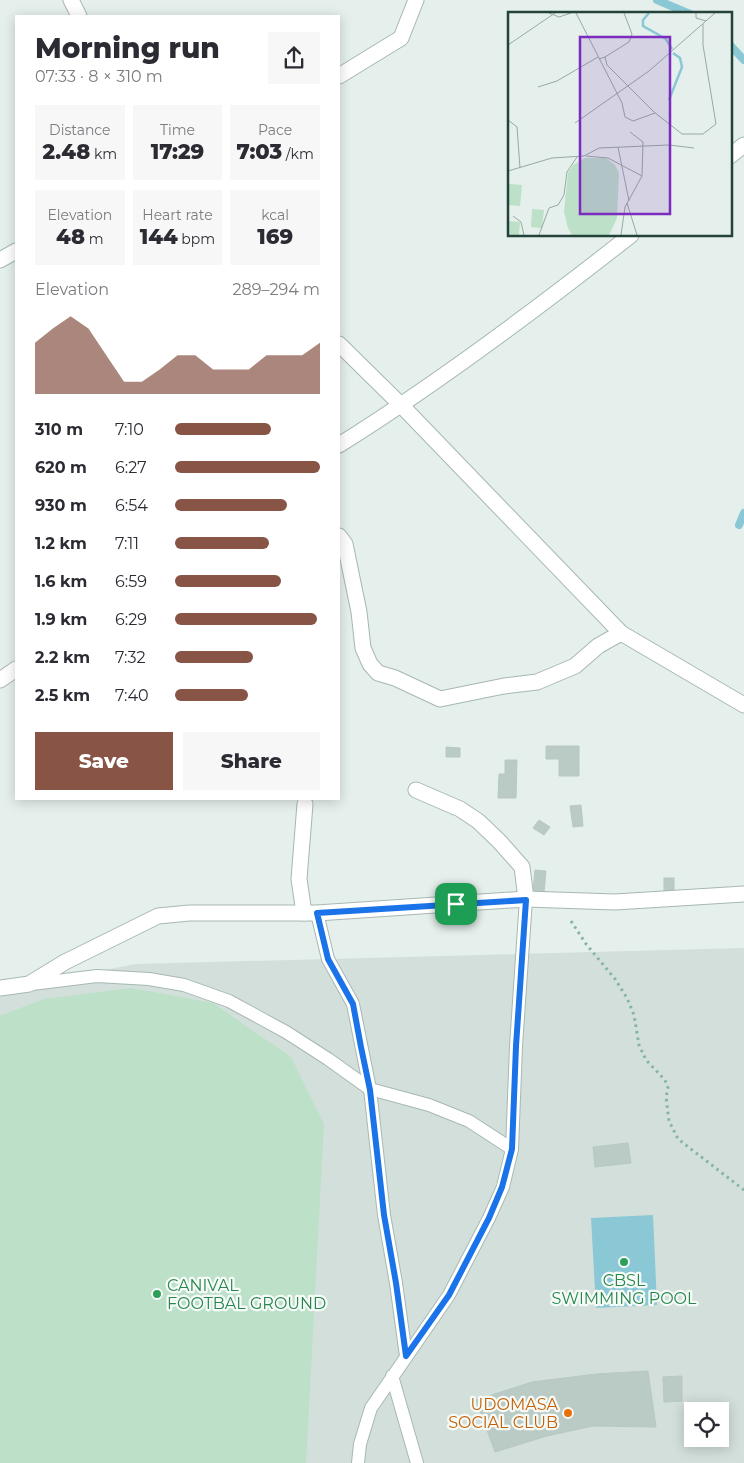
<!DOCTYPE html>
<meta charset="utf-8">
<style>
:root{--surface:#fff;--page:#f7f7f7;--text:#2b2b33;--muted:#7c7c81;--accent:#875445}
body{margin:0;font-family:Montserrat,sans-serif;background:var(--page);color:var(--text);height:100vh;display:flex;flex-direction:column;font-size:19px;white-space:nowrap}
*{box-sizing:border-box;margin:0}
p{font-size:16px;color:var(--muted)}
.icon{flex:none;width:28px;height:28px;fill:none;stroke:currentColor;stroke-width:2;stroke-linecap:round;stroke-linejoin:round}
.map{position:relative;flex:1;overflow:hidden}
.drawer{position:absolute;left:15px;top:15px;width:325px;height:785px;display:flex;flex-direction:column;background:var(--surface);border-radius:0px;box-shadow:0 2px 12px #0003}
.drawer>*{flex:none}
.controls{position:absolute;left:684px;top:1402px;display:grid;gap:10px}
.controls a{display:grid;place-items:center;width:45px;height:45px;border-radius:0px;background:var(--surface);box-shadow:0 2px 12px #0003;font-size:25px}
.pin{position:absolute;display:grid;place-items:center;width:42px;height:42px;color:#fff;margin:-21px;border-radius:10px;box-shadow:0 2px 8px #0006}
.round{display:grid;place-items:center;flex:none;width:52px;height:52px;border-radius:0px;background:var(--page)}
.headline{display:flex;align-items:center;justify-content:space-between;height:85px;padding:0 20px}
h1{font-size:28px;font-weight:800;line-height:38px}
.metrics{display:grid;grid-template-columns:repeat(3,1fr);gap:8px;height:85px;padding:5px 20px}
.metrics div{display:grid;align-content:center;border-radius:0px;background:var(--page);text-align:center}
.metrics b{font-size:21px;font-weight:800}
.metrics small{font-size:14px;font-weight:400}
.metrics p{font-size:14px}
.chart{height:140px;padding:10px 20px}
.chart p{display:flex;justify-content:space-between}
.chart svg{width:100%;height:90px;margin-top:5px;fill:var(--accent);opacity:.7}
.action{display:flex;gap:10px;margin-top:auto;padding:10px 20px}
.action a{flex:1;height:58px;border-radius:0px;background:var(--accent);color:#fff;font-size:20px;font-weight:800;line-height:58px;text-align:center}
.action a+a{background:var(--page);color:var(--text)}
ul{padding:0 20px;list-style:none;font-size:16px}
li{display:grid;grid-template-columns:80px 60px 1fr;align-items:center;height:38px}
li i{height:12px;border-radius:6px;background:var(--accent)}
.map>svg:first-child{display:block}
.built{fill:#d3dfda;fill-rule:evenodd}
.green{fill:#bde0c8}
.water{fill:#8bc8d6}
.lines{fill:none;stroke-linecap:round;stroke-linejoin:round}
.stream{stroke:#8bc8d6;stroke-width:8}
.building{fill:#bacac4;stroke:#b7c9c2}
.service-casing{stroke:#a7b8b2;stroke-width:14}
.minor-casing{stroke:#a7b8b2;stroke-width:17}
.path{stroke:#84b4a6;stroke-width:3;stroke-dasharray:2.5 4;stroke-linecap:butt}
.service{stroke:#fff;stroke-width:12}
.minor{stroke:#fff;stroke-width:15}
.route-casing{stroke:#fff;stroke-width:10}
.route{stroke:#1a73e8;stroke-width:6}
.leisure-dot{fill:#2e9e5b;stroke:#f6fbf8;stroke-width:2}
.food-dot{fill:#e8710a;stroke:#f6fbf8;stroke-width:2}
.labels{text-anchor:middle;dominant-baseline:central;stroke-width:4.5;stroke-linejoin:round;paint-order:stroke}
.leisure-label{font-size:16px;fill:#27864d;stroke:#f6fbf8}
.food-label{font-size:16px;fill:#c56008;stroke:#f6fbf8;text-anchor:end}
.inset-river{fill:none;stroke:#8bc8d6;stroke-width:2.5}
.inset-road{fill:none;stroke:#97aaa4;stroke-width:1}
.view{fill:#7b2cbf;fill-opacity:0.15;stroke:#7b2cbf;stroke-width:2.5}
.inset-edge{fill:none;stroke:#23423a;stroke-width:2.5}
</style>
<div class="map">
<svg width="744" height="1463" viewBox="0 0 744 1463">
<rect width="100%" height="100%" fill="#e5efeb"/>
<!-- built -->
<path class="built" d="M744,948v515h-744v-473l136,-26zM692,1411h28v28h-28z"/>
<!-- green -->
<path class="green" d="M131,988l82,15 78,54 33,67 -18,339h-306v-447l44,-17z"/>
<!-- water -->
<path class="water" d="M653,1215l4,90 -61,3 -5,-90z"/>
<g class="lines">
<!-- stream -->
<g class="stream">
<path d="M657,0l33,14"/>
<path d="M730,45l14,15"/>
<path d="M739,525l5,-12"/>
</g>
</g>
<!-- building -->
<g class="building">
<path d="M546,746h33v30h-20v-17h-13z"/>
<path d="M446,747l14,1v9h-14z"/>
<path d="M505,760h12l-1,38h-18l1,-24h6z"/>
<path d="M581,805l2,21 -10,1 -3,-21z"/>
<path d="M539,820l11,7 -6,8 -11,-7z"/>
<path d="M535,870l11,1 -2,21 -11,-1z"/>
<rect x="664" y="878" width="10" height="13"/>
<path d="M628,1143l3,20 -36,4 -2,-20z"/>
<path d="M648,1371l8,56 -63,-1 -46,10 -52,16 -19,-52 56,-18 64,-8z"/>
<path d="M682,1376v25l-18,1 -1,-25z"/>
</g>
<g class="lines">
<defs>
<g id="service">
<path d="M317,913l11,46 25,45 17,85 14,126 12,68 10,73"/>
<path d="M32,984l65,-8 52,3 35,6 45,16 57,31 42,27 42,30 59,16 40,16 43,28"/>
<path d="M392,1376l25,87"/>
<path d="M358,1463l2,-19 11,-36 78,-113 40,-77 14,-31 9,-38 4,-103 10,-147"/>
</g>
<g id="minor">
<path d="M71,0l8,16"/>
<path d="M339,76l62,-38 15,-38"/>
<path d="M730,156l14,-11"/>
<path d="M0,260l16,-9"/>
<path d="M339,344l63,62 219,227 123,72"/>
<path d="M339,445c101,-63 198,-136 292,-210"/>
<path d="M339,536l6,8 14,68 4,36 7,16 8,9 17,5 45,21 64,-13 33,-4 38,-16 23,-20 23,-13"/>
<path d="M0,680l16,-11"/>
<path d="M416,790l44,19 18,12 21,20 23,26 4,32"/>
<path d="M304,913l-5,-34 6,-75"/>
<path d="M0,988l29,-4 36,-22 93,-46 31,-3h128l209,-14 89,3 129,-8"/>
</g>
</defs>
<!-- service casing -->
<use href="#service" class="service-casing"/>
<!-- minor casing -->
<use href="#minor" class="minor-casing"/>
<!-- path -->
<path class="path" d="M571,921l15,23 29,35 12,19 7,17 5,30 7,15 19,20 3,8 -2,9 3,24 9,18 66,51"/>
<!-- service -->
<use href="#service" class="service"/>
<!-- minor -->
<use href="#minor" class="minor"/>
</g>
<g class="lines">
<defs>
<path id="route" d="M526,900l-10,146 -4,103 -10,38 -13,31 -40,77 -43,61 -10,-73 -12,-68 -14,-125 -9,-43 -8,-43 -25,-45 -11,-46z"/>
</defs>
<!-- route casing -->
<use href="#route" class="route-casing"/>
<!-- route -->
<use href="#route" class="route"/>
</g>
<!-- markers -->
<g class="leisure-dot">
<circle cx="624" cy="1262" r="5"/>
<circle cx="157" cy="1294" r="5"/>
</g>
<circle class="food-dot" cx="568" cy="1413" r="5"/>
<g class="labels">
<!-- leisure labels -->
<g class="leisure-label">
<text x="624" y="1280">CBSL<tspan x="624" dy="18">SWIMMING POOL</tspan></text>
<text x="167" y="1285" text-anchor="start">CANIVAL<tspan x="167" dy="18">FOOTBAL GROUND</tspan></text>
</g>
<!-- food labels -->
<g class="food-label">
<text x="558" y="1404">UDOMASA<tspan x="558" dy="18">SOCIAL CLUB</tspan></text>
</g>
</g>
<!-- overview -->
<g transform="translate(508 12)">
<rect width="224" height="224" fill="#e5efeb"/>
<path d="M77,146h21l9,7 4,8 -2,45 -8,17h-37l-4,-7 -4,-16 4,-39 5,-8zM1,172l13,1 -2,21 -12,-1zM24,197l12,1 -2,18 -11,-1zM0,209l12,1 -1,13h-11z" fill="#bde0c8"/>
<path class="inset-river" d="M141,1l-6,7v6l23,13 6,10M161,88l13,-33 -2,-9 -7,-5"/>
<path class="inset-road" d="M41,1l10,4 12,-4M68,1l46,90 3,14 8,4 22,-8M188,1v5l10,3M0,33l47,-32M97,45l24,-15 3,-8 -8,-21M91,47l6,-2 2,8 47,47 28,22h21l13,-10 -13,-79v-21M30,75l19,-6 41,-24M0,108l9,7 3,41M67,111l74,-52 66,-58M110,135l11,54M78,144l22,2 34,18M0,159l44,-13 32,-2 15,-8 70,-3 25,3M119,191l10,32M5,204l8,6 3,13M31,223l10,-27 9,-3 6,-10 3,-23 10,-15M113,223l4,-28 17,-31 1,-34 -13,-10"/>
<path class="view" d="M72,25h90v177h-90z"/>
<rect width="224" height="224" class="inset-edge"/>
</g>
</svg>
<div class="controls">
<a><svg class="icon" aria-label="locate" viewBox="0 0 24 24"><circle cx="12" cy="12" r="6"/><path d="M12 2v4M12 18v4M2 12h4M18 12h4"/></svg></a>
</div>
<div class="pin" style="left:456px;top:904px;background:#1e9e55"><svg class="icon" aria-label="arrive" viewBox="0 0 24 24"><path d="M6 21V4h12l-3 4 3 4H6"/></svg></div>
<section class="drawer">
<div class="headline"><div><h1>Morning run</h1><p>07:33 · 8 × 310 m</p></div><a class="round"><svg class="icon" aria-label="share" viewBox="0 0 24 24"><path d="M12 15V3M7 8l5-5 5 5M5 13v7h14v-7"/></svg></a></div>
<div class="metrics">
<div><p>Distance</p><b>2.48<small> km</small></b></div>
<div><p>Time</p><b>17:29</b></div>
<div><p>Pace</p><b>7:03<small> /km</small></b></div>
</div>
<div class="metrics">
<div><p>Elevation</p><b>48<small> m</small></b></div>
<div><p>Heart rate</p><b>144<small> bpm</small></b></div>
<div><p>kcal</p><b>169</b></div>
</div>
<div class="chart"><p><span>Elevation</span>289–294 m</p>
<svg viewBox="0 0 160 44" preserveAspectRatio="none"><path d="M0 44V19L10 12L20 6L30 12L40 25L50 38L60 38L70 32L80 25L90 25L100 32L110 32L120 32L130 25L140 25L150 25L160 19V44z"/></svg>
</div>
<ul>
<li><b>310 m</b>7:10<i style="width:66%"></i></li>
<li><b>620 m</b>6:27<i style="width:100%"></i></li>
<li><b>930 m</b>6:54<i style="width:77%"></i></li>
<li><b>1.2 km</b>7:11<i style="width:65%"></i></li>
<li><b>1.6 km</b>6:59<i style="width:73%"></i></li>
<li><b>1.9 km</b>6:29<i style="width:98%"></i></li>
<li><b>2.2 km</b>7:32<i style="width:54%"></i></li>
<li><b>2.5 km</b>7:40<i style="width:50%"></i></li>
</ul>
<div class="action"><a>Save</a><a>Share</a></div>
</section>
</div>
